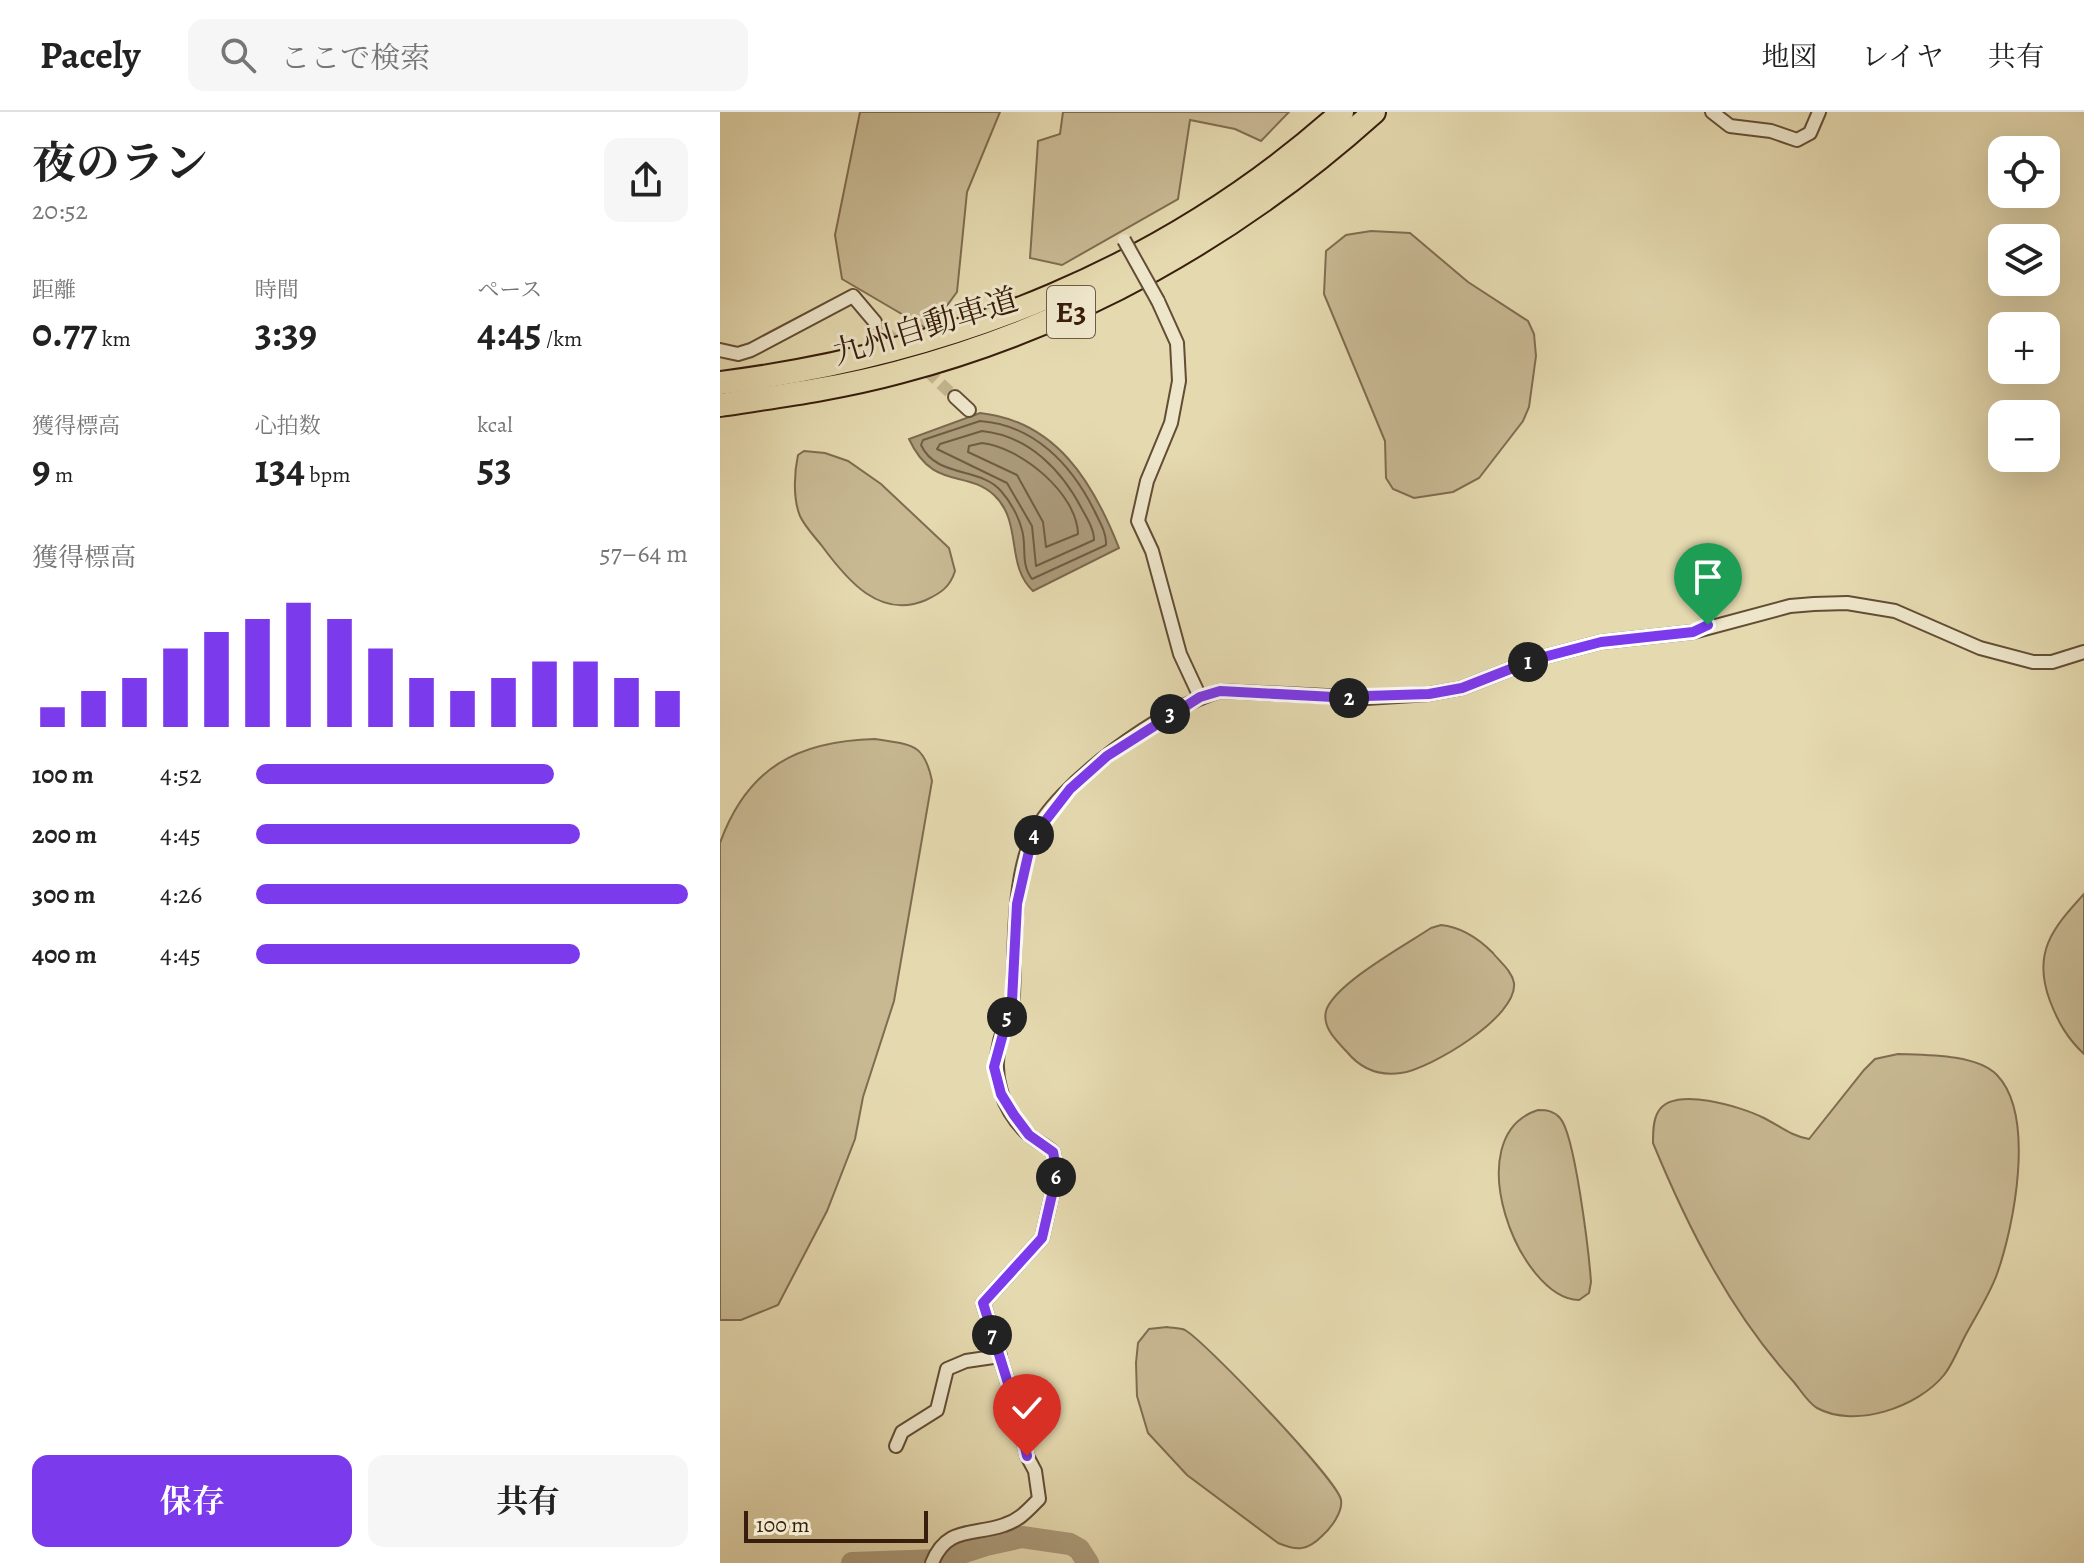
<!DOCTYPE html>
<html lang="ja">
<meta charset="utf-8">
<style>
:root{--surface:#fff;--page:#f6f6f6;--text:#222;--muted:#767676;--line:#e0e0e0;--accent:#7c3aed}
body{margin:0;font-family:Alegreya,"Noto Serif JP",serif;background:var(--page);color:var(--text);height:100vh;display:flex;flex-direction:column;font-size:30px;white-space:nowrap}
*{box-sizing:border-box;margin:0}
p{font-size:26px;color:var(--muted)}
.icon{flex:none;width:44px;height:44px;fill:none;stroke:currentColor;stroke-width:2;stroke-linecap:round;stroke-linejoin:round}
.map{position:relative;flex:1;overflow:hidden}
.side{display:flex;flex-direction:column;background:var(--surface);width:720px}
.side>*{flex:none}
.tools{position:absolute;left:1268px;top:24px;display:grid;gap:16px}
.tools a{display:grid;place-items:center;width:72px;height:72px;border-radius:16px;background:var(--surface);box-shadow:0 8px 32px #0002;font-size:40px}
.scale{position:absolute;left:24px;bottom:20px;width:184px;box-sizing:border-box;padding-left:8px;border:4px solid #381e0c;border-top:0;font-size:22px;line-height:28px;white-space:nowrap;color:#381e0c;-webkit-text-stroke:6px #eee6cb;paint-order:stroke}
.pin{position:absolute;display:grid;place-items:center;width:68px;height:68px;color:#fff;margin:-82px -34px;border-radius:50% 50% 50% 0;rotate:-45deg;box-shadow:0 0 8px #0007}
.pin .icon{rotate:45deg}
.km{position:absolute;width:40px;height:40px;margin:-20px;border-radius:50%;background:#222;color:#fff;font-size:22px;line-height:40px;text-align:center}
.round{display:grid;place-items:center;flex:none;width:84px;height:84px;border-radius:16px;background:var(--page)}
.head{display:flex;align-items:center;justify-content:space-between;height:136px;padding:0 32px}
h1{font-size:44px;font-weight:700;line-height:60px}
.figures{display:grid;grid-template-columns:repeat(3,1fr);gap:12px;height:136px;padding:8px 32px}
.figures div{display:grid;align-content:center}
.figures b{font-size:40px;font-weight:700}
.figures small{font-size:22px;font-weight:400}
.figures p{font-size:22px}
.chart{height:224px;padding:16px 32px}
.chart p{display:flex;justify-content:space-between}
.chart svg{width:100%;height:144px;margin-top:8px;stroke:var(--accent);stroke-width:6}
.primary-button{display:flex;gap:16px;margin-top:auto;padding:16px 32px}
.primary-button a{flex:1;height:92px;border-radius:16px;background:var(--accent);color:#fff;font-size:32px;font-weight:700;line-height:92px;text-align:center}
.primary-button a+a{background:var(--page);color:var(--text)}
ul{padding:0 32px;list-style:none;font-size:26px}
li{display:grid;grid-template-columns:128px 96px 1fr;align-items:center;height:60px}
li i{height:20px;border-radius:10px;background:var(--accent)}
header{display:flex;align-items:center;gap:48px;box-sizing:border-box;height:112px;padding:0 40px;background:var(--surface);border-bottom:2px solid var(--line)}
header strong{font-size:38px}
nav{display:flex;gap:44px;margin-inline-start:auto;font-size:28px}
.search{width:560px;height:72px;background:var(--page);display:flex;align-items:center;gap:20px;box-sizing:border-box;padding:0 28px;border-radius:16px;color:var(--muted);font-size:30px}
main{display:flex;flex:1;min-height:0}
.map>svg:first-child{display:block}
.green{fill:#c8b993;stroke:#806c50;stroke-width:2}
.water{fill:#aa9978;stroke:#7c684d;stroke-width:2}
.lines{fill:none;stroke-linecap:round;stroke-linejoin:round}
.shore{stroke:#715c42;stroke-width:2}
.river{stroke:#aa9978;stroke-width:22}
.minor-tunnel{stroke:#c2b48e;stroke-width:12;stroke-dasharray:12 6;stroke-linecap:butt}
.minor-casing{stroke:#634d35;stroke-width:16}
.motorway-casing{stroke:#381e0c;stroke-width:26}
.minor{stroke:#eee6cb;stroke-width:12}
.motorway{stroke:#e5d9af;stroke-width:22}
.minor-bridge-casing{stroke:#634d35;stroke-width:16;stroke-linecap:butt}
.minor-bridge{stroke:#eee6cb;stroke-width:12}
.route-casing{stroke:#fff;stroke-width:16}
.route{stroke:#7c3aed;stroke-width:10}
.labels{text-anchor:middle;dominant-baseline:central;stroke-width:6;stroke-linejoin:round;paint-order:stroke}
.shield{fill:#eee6cb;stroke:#6f5a45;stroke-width:2}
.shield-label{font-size:30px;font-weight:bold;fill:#381e0c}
.street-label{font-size:32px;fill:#381e0c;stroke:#eee6cb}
</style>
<header>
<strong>Pacely</strong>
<div class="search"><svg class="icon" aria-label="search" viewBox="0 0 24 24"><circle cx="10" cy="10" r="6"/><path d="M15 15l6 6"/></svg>ここで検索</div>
<nav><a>地図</a><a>レイヤ</a><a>共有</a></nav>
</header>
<main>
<section class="side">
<div class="head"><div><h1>夜のラン</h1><p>20:52</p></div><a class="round"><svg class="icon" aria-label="share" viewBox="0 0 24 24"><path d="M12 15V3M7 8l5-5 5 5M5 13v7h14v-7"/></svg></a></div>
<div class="figures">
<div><p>距離</p><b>0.77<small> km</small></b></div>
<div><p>時間</p><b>3:39</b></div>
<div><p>ペース</p><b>4:45<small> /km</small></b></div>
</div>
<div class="figures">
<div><p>獲得標高</p><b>9<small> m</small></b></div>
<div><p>心拍数</p><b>134<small> bpm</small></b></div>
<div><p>kcal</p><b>53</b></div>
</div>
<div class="chart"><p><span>獲得標高</span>57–64 m</p>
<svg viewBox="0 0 160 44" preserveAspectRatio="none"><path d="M5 44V38M15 44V33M25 44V29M35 44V20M45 44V15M55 44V11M65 44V6M75 44V11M85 44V20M95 44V29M105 44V33M115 44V29M125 44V24M135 44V24M145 44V29M155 44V33"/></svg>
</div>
<ul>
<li><b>100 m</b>4:52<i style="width:69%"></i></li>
<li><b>200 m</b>4:45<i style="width:75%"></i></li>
<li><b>300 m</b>4:26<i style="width:100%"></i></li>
<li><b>400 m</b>4:45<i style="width:75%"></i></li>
</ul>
<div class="primary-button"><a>保存</a><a>共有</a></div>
</section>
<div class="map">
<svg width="1364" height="1451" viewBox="0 0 1364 1451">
<rect width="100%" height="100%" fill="#e5d9af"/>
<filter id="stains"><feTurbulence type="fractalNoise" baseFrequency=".0025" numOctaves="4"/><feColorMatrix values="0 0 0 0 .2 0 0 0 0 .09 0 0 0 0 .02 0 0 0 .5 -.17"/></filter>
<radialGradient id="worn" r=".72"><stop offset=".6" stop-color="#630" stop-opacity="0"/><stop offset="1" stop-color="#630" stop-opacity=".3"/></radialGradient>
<!-- green -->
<g class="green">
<path d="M140,0h140l-33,80 -10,100 -28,38 -87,-51 -7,-44z"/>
<path d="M343,0h226l-28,29 -26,-12 -45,-9 -12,79 -116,66 -32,-7 8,-117 22,-7z"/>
<path d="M651,119l39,2 58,49 60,39 6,13 2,22 -7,51 -6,14 -44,57 -26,14 -39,6 -21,-9 -7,-11 -1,-37 -61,-147 2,-43 20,-16z"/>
<path d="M84,339l21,2 23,8 33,23 68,64 6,23c-5,16 -14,22 -29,29 -46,20 -79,-20 -104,-54 -7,-9 -17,-19 -22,-30 -7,-17 -6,-43 -2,-61z"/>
<path d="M155,627c36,6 49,3 57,42l-38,220 -31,96 -8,42 -28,72 -49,94 -37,15h-21v-477c27,-75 77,-102 155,-104z"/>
<path d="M1364,782v160c-17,-16 -26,-32 -34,-53 -18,-48 2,-72 34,-107z"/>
<path d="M721,813c21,2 37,13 52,28 7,9 19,18 21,30 4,34 -84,86 -113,90 -21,3 -40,-4 -54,-21 -10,-11 -25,-24 -21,-41 8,-27 81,-67 105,-83z"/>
<path d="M1178,942c28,1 78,0 99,21 39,41 17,151 0,199 -8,22 -22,43 -33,64 -6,12 -12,27 -20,37 -26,32 -89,54 -127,33 -9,-5 -17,-19 -24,-27 -62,-68 -105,-153 -140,-238 0,-10 0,-23 5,-31 15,-27 84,-5 106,6 16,8 27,18 45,21l55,-69 11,-11z"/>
<path d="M818,998c9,0 16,1 22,8 15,16 29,136 31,164l-2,11 -10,7c-60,-1 -123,-164 -41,-190z"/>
<path d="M447,1215c5,1 13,1 18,3 21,12 154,152 156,170 2,12 -10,28 -19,36 -15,15 -25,15 -44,7l-91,-68 -39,-42 -11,-37 -1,-33 2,-20 11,-14z"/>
</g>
<!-- water -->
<path class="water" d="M260,301c76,8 113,69 139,135l-86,43c-28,-26 -10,-69 -39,-96 -28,-26 -61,-4 -85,-56z"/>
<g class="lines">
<!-- shore -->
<g class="shore">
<path d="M260,309c54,4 91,43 114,89 5,11 13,23 12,35l-74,34c-12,-16 -5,-32 -10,-49 -3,-13 -12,-29 -21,-39 -20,-24 -65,-13 -80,-46l2,-5z"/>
<path d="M262,319c47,5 80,39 101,80 5,9 11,19 11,29l-58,26 -4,-40 -25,-43 -70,-34 3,-5z"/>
<path d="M262,331c38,4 95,50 96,91l-32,13 -3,-25 -26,-47 -49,-23 1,-6z"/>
</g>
<!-- river -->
<path class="river" d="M132,1451l88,-3 46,-15 36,-8 48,7 9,5 9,14"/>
<!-- minor-tunnel -->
<path class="minor-tunnel" d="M155,210l80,75"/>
<defs>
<g id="minor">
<path d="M992,0l18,14 41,5 26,9 13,-7 9,-21"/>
<path d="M438,189l19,42 2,38 -8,42 -24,58 -9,40 14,30 28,103 20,43"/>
<path d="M0,238l18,4 13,-4 102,-54 22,26"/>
<path d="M235,285l14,13"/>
<path d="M176,1334l6,-14 35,-22 10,-41 19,-8 34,-5"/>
<path d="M212,1451c15,-37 40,-27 72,-38 16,-5 24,-15 35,-26l-4,-28 -8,-15 -10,-44 -34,-109 59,-65 15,-65 -4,-21c-8,-7 -17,-11 -25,-18 -26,-24 -37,-59 -28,-93 4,-15 12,-31 13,-47 2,-46 0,-114 19,-156 23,-54 133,-131 188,-147l147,7 62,-4 33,-6 74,-29 65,-17 92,-10 97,-26 24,-2 33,-1 48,8 85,37 53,14h19l32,-10"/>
</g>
<g id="motorway">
<path d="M0,271c231,-29 447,-114 622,-271"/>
<path d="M0,293c60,-9 120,-17 179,-33 178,-47 338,-137 475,-260"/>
</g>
</defs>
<!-- minor casing -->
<use href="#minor" class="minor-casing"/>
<!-- motorway casing -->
<use href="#motorway" class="motorway-casing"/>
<!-- minor -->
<use href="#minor" class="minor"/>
<!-- motorway -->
<use href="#motorway" class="motorway"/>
<defs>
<path id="minor-bridge" d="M404,128l34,61"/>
</defs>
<!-- minor-bridge casing -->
<use href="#minor-bridge" class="minor-bridge-casing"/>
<!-- minor-bridge -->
<use href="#minor-bridge" class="minor-bridge"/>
</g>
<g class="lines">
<defs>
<path id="route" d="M307,1344l-10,-44 -34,-109 59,-65 15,-65 -4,-21 -24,-17 -15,-20 -13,-21 -7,-27 18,-66 5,-97 15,-66 38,-49 37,-33 93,-59 20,-6 114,6 95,-3 33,-6 74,-29 65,-17 92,-10 15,-7"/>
</defs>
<!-- route casing -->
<use href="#route" class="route-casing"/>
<!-- route -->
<use href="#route" class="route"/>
</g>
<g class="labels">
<!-- shield labels -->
<rect class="shield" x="327" y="174" width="48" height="52" rx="6"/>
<g class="shield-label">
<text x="351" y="200">E3</text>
</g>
<!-- street labels -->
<g class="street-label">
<text transform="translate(205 214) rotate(-17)">九州自動車道</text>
</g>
</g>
<rect width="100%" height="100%" filter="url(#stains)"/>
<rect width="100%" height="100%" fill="url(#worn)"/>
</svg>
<div class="tools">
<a><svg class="icon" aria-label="locate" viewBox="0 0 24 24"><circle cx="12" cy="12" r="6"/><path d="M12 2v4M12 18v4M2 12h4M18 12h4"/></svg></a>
<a><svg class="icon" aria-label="layers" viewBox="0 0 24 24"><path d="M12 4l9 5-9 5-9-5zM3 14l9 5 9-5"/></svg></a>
<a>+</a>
<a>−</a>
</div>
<div class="scale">100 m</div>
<div class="pin" style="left:988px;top:513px;background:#1e9e55"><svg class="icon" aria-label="arrive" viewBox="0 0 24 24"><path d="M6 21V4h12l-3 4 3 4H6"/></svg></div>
<div class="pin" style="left:307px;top:1344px;background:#d93025"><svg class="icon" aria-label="check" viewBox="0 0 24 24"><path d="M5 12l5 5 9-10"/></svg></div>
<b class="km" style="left:808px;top:550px">1</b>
<b class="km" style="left:629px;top:586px">2</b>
<b class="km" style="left:450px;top:602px">3</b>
<b class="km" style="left:314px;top:723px">4</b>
<b class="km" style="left:287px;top:905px">5</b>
<b class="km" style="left:336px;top:1065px">6</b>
<b class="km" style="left:272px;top:1223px">7</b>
</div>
</main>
